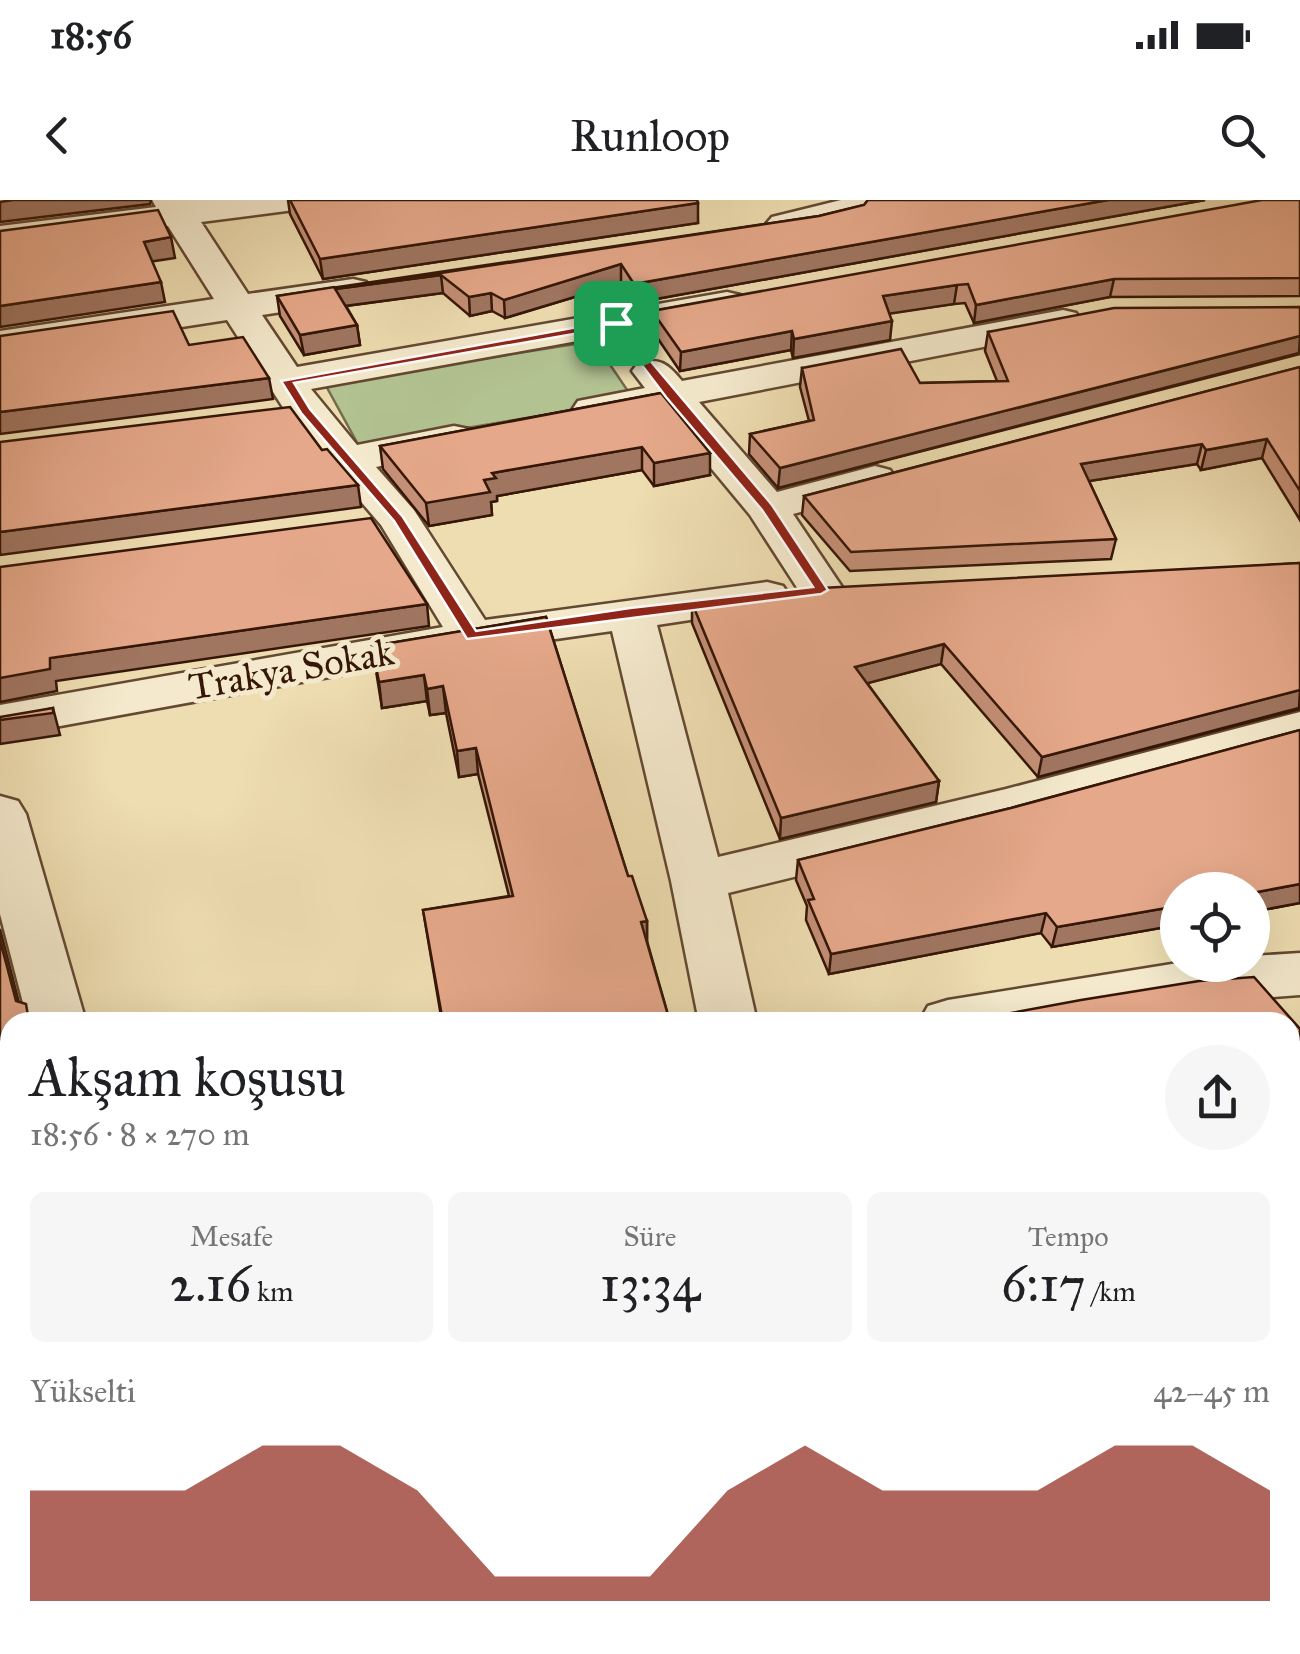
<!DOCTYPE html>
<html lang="tr">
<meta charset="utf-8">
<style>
:root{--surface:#fff;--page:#f6f6f6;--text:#202124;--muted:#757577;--accent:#8f2418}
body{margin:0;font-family:"IM FELL Great Primer",serif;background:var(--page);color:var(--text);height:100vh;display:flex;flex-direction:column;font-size:38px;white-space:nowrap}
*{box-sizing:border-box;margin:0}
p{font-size:32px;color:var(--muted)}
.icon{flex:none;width:55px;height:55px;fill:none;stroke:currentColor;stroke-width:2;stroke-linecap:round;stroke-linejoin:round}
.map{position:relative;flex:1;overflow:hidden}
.drawer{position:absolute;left:0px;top:812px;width:1300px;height:642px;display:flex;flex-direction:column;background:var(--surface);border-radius:30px 30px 0 0;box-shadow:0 10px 40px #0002}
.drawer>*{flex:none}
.tools{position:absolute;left:1160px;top:672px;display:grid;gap:20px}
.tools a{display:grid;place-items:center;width:110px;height:110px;border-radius:50%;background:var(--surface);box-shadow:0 10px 40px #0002;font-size:50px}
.pin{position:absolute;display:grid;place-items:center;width:85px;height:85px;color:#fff;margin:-42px;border-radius:20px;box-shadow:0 5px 15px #0006}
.round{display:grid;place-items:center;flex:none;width:105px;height:105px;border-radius:52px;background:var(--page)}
.head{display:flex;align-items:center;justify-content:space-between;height:170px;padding:0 30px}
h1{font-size:55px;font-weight:600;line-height:75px}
.metrics{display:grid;grid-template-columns:repeat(3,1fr);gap:15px;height:170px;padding:10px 30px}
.metrics div{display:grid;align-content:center;border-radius:15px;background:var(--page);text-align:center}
.metrics b{font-size:50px;font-weight:600}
.metrics small{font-size:28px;font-weight:400}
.metrics p{font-size:28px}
.chart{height:280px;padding:20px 30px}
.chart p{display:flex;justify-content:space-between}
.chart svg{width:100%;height:180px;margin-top:10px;fill:var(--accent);opacity:.7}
.status{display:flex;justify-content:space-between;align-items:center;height:70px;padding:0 50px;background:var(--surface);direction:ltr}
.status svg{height:28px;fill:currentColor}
header{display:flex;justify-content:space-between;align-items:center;height:130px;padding:0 30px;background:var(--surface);font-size:45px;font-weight:600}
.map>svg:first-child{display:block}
.green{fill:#b2c291;stroke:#746c4c;stroke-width:2.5}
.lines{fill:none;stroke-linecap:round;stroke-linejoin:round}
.minor-casing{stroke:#634832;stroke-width:5}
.minor{fill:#f4e9cc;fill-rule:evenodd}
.wall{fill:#c59077;stroke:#351607;stroke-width:2.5}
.shaded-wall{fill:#a07661;stroke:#351607;stroke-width:2.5}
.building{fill:#e5a88a;stroke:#351607;stroke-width:2.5}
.route{fill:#8f2418;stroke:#fff;stroke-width:2.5;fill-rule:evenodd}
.labels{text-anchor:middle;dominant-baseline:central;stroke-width:10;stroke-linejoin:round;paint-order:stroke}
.street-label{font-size:38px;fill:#351607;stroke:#f4e9cc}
</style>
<div class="status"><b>18:56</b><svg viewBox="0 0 49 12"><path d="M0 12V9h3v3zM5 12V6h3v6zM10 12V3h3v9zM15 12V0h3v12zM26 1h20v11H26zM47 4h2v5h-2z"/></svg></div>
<header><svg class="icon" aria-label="back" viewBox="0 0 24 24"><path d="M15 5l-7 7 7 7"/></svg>Runloop<svg class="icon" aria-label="search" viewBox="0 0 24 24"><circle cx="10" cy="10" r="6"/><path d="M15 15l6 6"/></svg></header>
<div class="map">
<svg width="1300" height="1454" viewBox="0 0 1300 1454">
<rect width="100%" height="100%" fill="#eeddb1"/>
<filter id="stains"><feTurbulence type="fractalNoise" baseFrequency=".002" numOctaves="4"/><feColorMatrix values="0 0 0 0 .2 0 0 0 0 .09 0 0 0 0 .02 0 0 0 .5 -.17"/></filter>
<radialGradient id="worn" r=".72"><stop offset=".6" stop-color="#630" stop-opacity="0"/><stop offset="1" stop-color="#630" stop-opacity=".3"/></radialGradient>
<!-- green -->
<path class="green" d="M594,141l40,59 -275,46 -34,-62z"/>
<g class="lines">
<defs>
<g id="minor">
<path d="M152,0h159l-5,7 -12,3 -93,12 47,72 105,-15 13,3 6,8 -6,8 -13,3 -91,14 35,52 430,-75 13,3 6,8 -6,8 -13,3 -416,75 46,56 97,-19 15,3 6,9 -6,9 -93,20 38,43 71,110 282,-38 16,4 7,10 -7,10 -126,19 61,232 288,-68 294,-77v32l-294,81 -278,68 29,129h-58l-28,-141 -59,-250 -140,20 -472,86v-32l443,-78 -62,-102 -90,-105 -64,-100 -227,35v-24l214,-32 -46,-73 -168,22v-22l156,-19z"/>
<path d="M841,0h37c-4,6 -10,15 -16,19 -15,9 -74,17 -90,12l-6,-7 6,-7z"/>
<path d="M1063,110l13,3 6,8 -6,8 -377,73 78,90 98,-26 15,4 6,9 -6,9 -97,26 51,76 -7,10 -16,4 -16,-4 -55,-85 -88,-106 -70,13 -14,-3 -6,-9 6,-9 67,-13 -13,-17 6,-8c22,-6 30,1 44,18z"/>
<path d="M0,596l18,5 8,13 60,208h-58l-28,-108z"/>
<path d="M1300,753v42l-110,8 -114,19h-157l9,-16 20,-6 230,-37 74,2v-9z"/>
<path d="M1300,1078v58l-10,3v-58z"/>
<path d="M10,1381v64h24l-22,9h-12v-71z"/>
<path d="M1290,1412l10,4v38h-88l4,-9h74z"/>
<path d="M359,1445h76l-1,9h-76z"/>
<path d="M966,1445h76l4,9h-76z"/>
</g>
</defs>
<!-- minor casing -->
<use href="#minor" class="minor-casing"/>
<!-- minor -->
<use href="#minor" class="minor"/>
</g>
<!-- wall -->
<g class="wall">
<path d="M288,0h409l1,23 -375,56 -33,-65z"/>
<path d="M868,0h337l-571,103 -13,-20 -116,35 -13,-7 -22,5 -27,-23 -97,13 11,19 3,20 -56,10 -24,-39 -3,-20 542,-80 45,-11z"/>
<path d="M1300,0v96l-190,1 -136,26 -9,-20 -11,1 -65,9 1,27 -97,18 -2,-8 -111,21 -28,-41v-19z"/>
<path d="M1300,107v47l-522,134 -29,-34 1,-20 59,-13 -9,-34 2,-19 118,15 77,-2 -12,-30 3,-19z"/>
<path d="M1300,167v153l-38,-62 -61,12 -4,-6 -108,17 27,58 -5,20 -261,12 -48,-56 2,-19z"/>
<path d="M661,193l49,82 -56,11 -12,-16 -145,26v5l-6,1 1,13 -63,11 -46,-57 -3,-23z"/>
<path d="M1300,363v146l-262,68 -97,-113 -74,19 72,98 -3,21 -156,37 -88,-216v-20z"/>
<path d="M546,417l82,259 19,45v20l23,81h-228l-19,-112 86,-14 -31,-122 -19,3 -13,-64 -16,2 -3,-14 -45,7 -10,-62z"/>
<path d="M1300,530v173l-48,9v-22h-74v35l-126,22 -11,-14 -212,41 -23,-54 1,-14 -11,-26 2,-20 213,-52z"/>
<path d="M787,1445h127l2,9h-127z"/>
</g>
<!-- shaded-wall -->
<g class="shaded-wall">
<path d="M13,0h138l-1,4 -150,18v-20z"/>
<path d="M1108,0h97l-571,103v-19z"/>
<path d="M698,3v20l-375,56 -3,-20z"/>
<path d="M171,37l4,21 -27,4 -4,-20z"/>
<path d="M621,64v19l-116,35 -1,-18z"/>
<path d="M441,75l2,18 -106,14 -2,-18z"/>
<path d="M1114,79l-4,18 -136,26 2,-18z"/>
<path d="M161,82l4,20 -165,25v-21z"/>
<path d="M957,85l-3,19 -73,11 2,-19z"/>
<path d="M491,93l1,18 -22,5 -1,-19z"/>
<path d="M892,121l-2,19 -97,18 1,-19z"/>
<path d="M357,125l3,20 -56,10 -4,-20z"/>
<path d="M792,131l-1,19 -111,21 1,-19z"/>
<path d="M1300,136l-1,17 -521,135 2,-20z"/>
<path d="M269,178l4,21 -273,35v-22z"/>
<path d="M1267,239l-5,19 -61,12 5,-20z"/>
<path d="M1202,244l-5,20 -120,19 4,-19z"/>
<path d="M642,247v23l-145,26v5l-6,1 1,13 -63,11 -3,-23 58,-23 8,-7z"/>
<path d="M710,253v22l-56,11v-23z"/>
<path d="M358,285l3,22 -361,48v-23z"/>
<path d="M427,404l2,22 -373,55 1,10 -57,11v-24l50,-20z"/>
<path d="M944,444l-3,20 -88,23 2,-20z"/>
<path d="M424,475l3,26 -45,7 -3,-26z"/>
<path d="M443,486l3,27 -16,2 -3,-26z"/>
<path d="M1300,490l-1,18 -261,69 4,-20z"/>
<path d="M53,508l7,27 -60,9v-24z"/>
<path d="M476,548l2,26 -19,3 -2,-26z"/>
<path d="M939,581l-3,21 -156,37 1,-21z"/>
<path d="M1300,684v19l-48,9v-19z"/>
<path d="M1178,706v19l-126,22 5,-20z"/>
<path d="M1046,713l-5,20 -212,41 2,-20z"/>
<path d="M647,721v26l-6,-25z"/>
<path d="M0,729l24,93 -8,-21 -16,-61z"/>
<path d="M1300,838v16l-3,9 -7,1v-24z"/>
<path d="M0,966l9,21 -9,2z"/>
<path d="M1300,1028v22l-10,2v-22z"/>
<path d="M10,1105v23l-5,1 -5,-10v-11z"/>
<path d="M0,1226l7,12 2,97 -9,2z"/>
<path d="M1300,1320v20l-10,3v-20z"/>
<path d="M619,1445h30l-30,7z"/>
</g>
<!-- building -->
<g class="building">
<path d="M290,0h407l1,3 -378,56z"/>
<path d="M868,0h240l-474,84 -13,-20 -117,36 -13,-7 -22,4 -28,-22 -106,14 484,-73 45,-11z"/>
<path d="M1262,0h38v78l-186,1 -138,26 -8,-21 -11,1 -74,11 9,25 -98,18 -2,-8 -111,21 -29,-41z"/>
<path d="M158,10l13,27 -27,5 17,40 -161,24v-75z"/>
<path d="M334,87l23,38 -57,10 -23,-39z"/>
<path d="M1300,107v29l-520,132 -30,-34 64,-14 -12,-52 99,-19 19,34 88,-2 -20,-49 126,-24z"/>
<path d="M173,111l16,34 54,-8 26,41 -269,34v-76z"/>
<path d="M1300,167v124l-33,-52 -61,11 -4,-6 -121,20 35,75 -265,13 -47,-56z"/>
<path d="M661,193l49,60 -56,10 -12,-16 -150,26 4,5 -12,2 6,12 -64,11 -46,-57z"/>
<path d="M290,207l32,43 5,-1 31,36 -358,47v-90z"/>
<path d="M371,318l56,86 -377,54v11l-50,9v-111z"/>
<path d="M1300,363v127l-258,67 -98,-113 -89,23 84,114 -158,37 -89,-215 129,-15z"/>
<path d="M546,417l82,259h4l15,45 -6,1 29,100h-227l-20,-112 90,-14 -37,-148 -19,3 -14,-65 -16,3 -3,-14 -45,7 -7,-36z"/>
<path d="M53,508v5l-53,7v-3z"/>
<path d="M1300,530v154l-48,9v-3h-74v16l-121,21 -11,-14 -215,41 -23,-54 6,-1 -16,-39 213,-52z"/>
<path d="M0,740l16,61 10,3 3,18h-19v283l-10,3v-82l4,-2v-54l-4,-4z"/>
<path d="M1254,777l46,52v9l-10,2v-18h-328l119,-22 118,-19z"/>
<path d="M1300,935v93l-10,2v-93z"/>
<path d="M1300,1117v203l-10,3v-203z"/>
<path d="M464,1445h157l1,9h-158z"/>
<path d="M797,1445h117l2,9h-117z"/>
</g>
<!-- route -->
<path class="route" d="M616,120l156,185 56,85 -7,4 -354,45 -73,-118 -93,-108 -20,-32zM613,127l53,70 96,113 51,77 -183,21 -154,23 -73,-114 -93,-108 -16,-26z"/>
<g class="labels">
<!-- street labels -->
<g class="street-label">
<text transform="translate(291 469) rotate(-10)">Trakya Sokak</text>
</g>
</g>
<rect width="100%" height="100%" filter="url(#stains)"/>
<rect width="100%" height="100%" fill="url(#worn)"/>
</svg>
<div class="tools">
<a><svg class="icon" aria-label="locate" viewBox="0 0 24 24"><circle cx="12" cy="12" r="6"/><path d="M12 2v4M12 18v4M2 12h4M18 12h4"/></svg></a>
</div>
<div class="pin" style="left:616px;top:123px;background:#1e9e55"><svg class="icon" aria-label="arrive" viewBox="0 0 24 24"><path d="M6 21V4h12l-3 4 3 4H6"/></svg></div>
<section class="drawer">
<div class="head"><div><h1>Akşam koşusu</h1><p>18:56 · 8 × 270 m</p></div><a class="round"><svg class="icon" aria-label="share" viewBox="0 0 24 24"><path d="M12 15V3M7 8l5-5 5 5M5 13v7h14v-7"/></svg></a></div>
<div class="metrics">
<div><p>Mesafe</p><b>2.16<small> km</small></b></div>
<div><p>Süre</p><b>13:34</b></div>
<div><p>Tempo</p><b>6:17<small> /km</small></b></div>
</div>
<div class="chart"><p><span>Yükselti</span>42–45 m</p>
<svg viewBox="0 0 160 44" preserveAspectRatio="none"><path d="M0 44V17L10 17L20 17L30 6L40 6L50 17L60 38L70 38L80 38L90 17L100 6L110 17L120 17L130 17L140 6L150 6L160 17V44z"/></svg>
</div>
</section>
</div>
